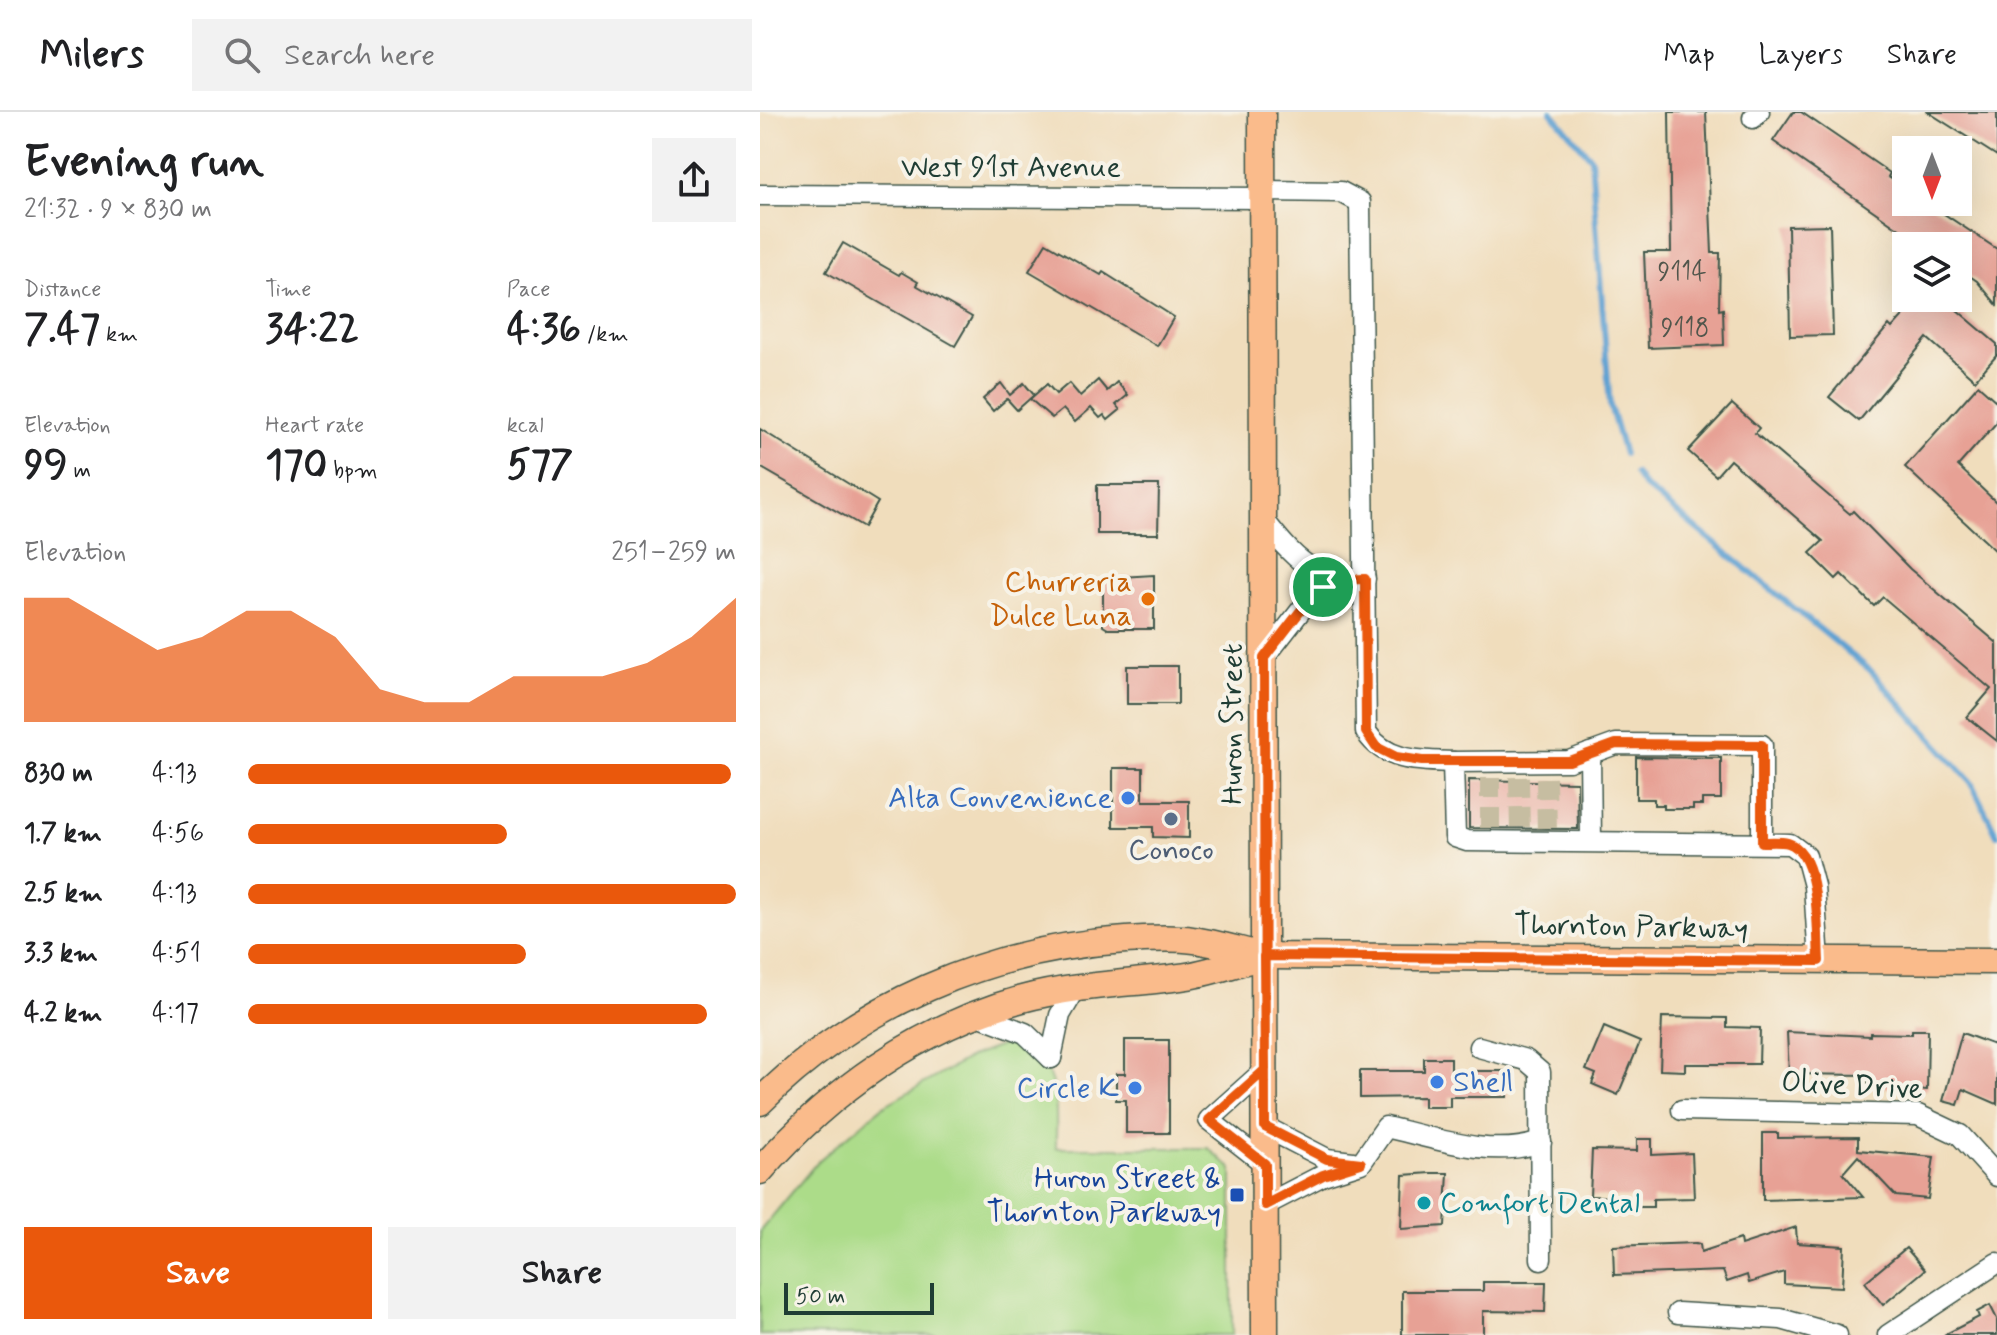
<!DOCTYPE html>
<meta charset="utf-8">
<style>
:root{--surface:#fff;--page:#f2f2f2;--text:#202124;--muted:#757577;--line:#e0e0e0;--accent:#ea580c}
body{margin:0;font-family:Mynerve,sans-serif;background:var(--page);color:var(--text);height:100vh;display:flex;flex-direction:column;font-size:30px;white-space:nowrap}
*{box-sizing:border-box;margin:0}
p{font-size:26px;color:var(--muted)}
.icon{flex:none;width:44px;height:44px;fill:none;stroke:currentColor;stroke-width:2;stroke-linecap:round;stroke-linejoin:round}
.map{position:relative;flex:1;overflow:hidden}
.panel{display:flex;flex-direction:column;background:var(--surface);width:760px}
.panel>*{flex:none}
.needle{width:52px;rotate:180deg}
.controls{position:absolute;left:1132px;top:24px;display:grid;gap:16px}
.controls a{display:grid;place-items:center;width:80px;height:80px;border-radius:0px;background:var(--surface);box-shadow:0 8px 32px #0002;font-size:40px}
.scale{position:absolute;left:24px;bottom:20px;width:150px;box-sizing:border-box;padding-left:8px;border:4px solid #1f3d34;border-top:0;font-size:22px;line-height:28px;white-space:nowrap;color:#1f3d34;-webkit-text-stroke:6px #f7f3e8;paint-order:stroke}
.pin{position:absolute;display:grid;place-items:center;width:68px;height:68px;color:#fff;margin:-34px;border:4px solid #fff;border-radius:50%;box-shadow:0 2px 8px #0007}
.round{display:grid;place-items:center;flex:none;width:84px;height:84px;border-radius:0px;background:var(--page)}
.head{display:flex;align-items:center;justify-content:space-between;height:136px;padding:0 24px}
h1{font-size:44px;font-weight:800;line-height:60px}
.figures{display:grid;grid-template-columns:repeat(3,1fr);gap:12px;height:136px;padding:8px 24px}
.figures div{display:grid;align-content:center}
.figures b{font-size:40px;font-weight:800}
.figures small{font-size:22px;font-weight:400}
.figures p{font-size:22px}
.chart{height:224px;padding:16px 24px}
.chart p{display:flex;justify-content:space-between}
.chart svg{width:100%;height:144px;margin-top:8px;fill:var(--accent);opacity:.7}
.primary-button{display:flex;gap:16px;margin-top:auto;padding:16px 24px}
.primary-button a{flex:1;height:92px;border-radius:0px;background:var(--accent);color:#fff;font-size:32px;font-weight:800;line-height:92px;text-align:center}
.primary-button a+a{background:var(--page);color:var(--text)}
ul{padding:0 24px;list-style:none;font-size:26px}
li{display:grid;grid-template-columns:128px 96px 1fr;align-items:center;height:60px}
li i{height:20px;border-radius:10px;background:var(--accent)}
header{display:flex;align-items:center;gap:48px;box-sizing:border-box;height:112px;padding:0 40px;background:var(--surface);border-bottom:2px solid var(--line)}
header strong{font-size:38px}
nav{display:flex;gap:44px;margin-inline-start:auto;font-size:28px}
.search{width:560px;height:72px;background:var(--page);display:flex;align-items:center;gap:20px;box-sizing:border-box;padding:0 28px;border-radius:0px;color:var(--muted);font-size:30px}
main{display:flex;flex:1;min-height:0}
.map>svg:first-child{display:block}
.green{fill:#acdc89;stroke:#668c5e;stroke-width:2}
.lines{fill:none;stroke-linecap:round;stroke-linejoin:round}
.stream{stroke:#5ea1d2;stroke-width:6}
.building{fill:#e7a195}
.minor-tunnel{stroke:#c6bda1;stroke-width:20;stroke-dasharray:20 10;stroke-linecap:butt}
.minor-casing{stroke:#3e5548;stroke-width:23}
.major-casing{stroke:#3e5548;stroke-width:29}
.minor{stroke:#fff;stroke-width:20}
.major{stroke:#fabb8b;stroke-width:26}
.route-casing{stroke:#fff;stroke-width:16}
.route{stroke:#ea580c;stroke-width:10}
.food-dot{fill:#e8710a;stroke:#f7f3e8;stroke-width:3}
.shop-dot{fill:#3f7fe0;stroke:#f7f3e8;stroke-width:3}
.service-dot{fill:#5c6f8a;stroke:#f7f3e8;stroke-width:3}
.transit-dot{fill:#1a4fb4;stroke:#f7f3e8;stroke-width:3}
.culture-dot{fill:#0f9aa8;stroke:#f7f3e8;stroke-width:3}
.labels{text-anchor:middle;dominant-baseline:central;stroke-width:8;stroke-linejoin:round;paint-order:stroke}
.number-label{font-size:26px;fill:#51564c}
.street-label{font-size:30px;fill:#1f3d34;stroke:#f7f3e8}
.food-label{font-size:30px;fill:#c56008;stroke:#f7f3e8;text-anchor:end}
.shop-label{font-size:30px;fill:#366cbe;stroke:#f7f3e8;text-anchor:end}
.service-label{font-size:30px;fill:#4e5e75;stroke:#f7f3e8}
.transit-label{font-size:30px;fill:#164399;stroke:#f7f3e8;text-anchor:end}
.culture-label{font-size:30px;fill:#0d838f;stroke:#f7f3e8;text-anchor:start}
</style>
<header>
<strong>Milers</strong>
<div class="search"><svg class="icon" aria-label="search" viewBox="0 0 24 24"><circle cx="10" cy="10" r="6"/><path d="M15 15l6 6"/></svg>Search here</div>
<nav><a>Map</a><a>Layers</a><a>Share</a></nav>
</header>
<main>
<section class="panel">
<div class="head"><div><h1>Evening run</h1><p>21:32 · 9 × 830 m</p></div><a class="round"><svg class="icon" aria-label="share" viewBox="0 0 24 24"><path d="M12 15V3M7 8l5-5 5 5M5 13v7h14v-7"/></svg></a></div>
<div class="figures">
<div><p>Distance</p><b>7.47<small> km</small></b></div>
<div><p>Time</p><b>34:22</b></div>
<div><p>Pace</p><b>4:36<small> /km</small></b></div>
</div>
<div class="figures">
<div><p>Elevation</p><b>99<small> m</small></b></div>
<div><p>Heart rate</p><b>170<small> bpm</small></b></div>
<div><p>kcal</p><b>577</b></div>
</div>
<div class="chart"><p><span>Elevation</span>251–259 m</p>
<svg viewBox="0 0 160 44" preserveAspectRatio="none"><path d="M0 44V6L10 6L20 14L30 22L40 18L50 10L60 10L70 18L80 34L90 38L100 38L110 30L120 30L130 30L140 26L150 18L160 6V44z"/></svg>
</div>
<ul>
<li><b>830 m</b>4:13<i style="width:99%"></i></li>
<li><b>1.7 km</b>4:56<i style="width:53%"></i></li>
<li><b>2.5 km</b>4:13<i style="width:100%"></i></li>
<li><b>3.3 km</b>4:51<i style="width:57%"></i></li>
<li><b>4.2 km</b>4:17<i style="width:94%"></i></li>
</ul>
<div class="primary-button"><a>Save</a><a>Share</a></div>
</section>
<div class="map">
<svg width="1237" height="1223" viewBox="0 0 1237 1223">
<rect width="100%" height="100%" fill="#f7f3e8"/>
<filter id="ink" filterUnits="userSpaceOnUse"><feTurbulence type="fractalNoise" baseFrequency=".0125" numOctaves="2"/><feDisplacementMap in="SourceGraphic" scale="16" xChannelSelector="R" yChannelSelector="G"/><feConvolveMatrix kernelMatrix="1 2 1 2 8 2 1 2 1" color-interpolation-filters="sRGB"/></filter>
<filter id="wash" filterUnits="userSpaceOnUse"><feTurbulence type="fractalNoise" baseFrequency=".006" numOctaves="4" result="noise"/><feDisplacementMap in="SourceGraphic" scale="32" xChannelSelector="R" yChannelSelector="G"/><feGaussianBlur stdDeviation="1.8" result="paint"/><feColorMatrix in="noise" values="0 0 0 0 0 0 0 0 0 0 0 0 0 0 0 0 0 1.4 0 .05"/><feComposite in="paint" operator="in"/></filter>
<g filter="url(#wash)">
<rect width="100%" height="100%" fill="#f0ddbc"/>
<!-- green -->
<path class="green" d="M250,930c52,19 46,60 46,106h152l24,21v166h-472v-104l58,-70 64,-54 89,-50z"/>
<g class="lines">
<!-- stream -->
<g class="stream">
<path d="M791,0l40,46 19,248 14,48"/>
<path d="M875,361l8,12 227,185 101,112 26,53"/>
</g>
</g>
<g id="blocks">
<!-- building -->
<g class="building">
<path d="M909,0h37l6,141h8l-1,57 4,-1 1,36 -76,3 -4,-96h27z"/>
<path d="M1033,0h8l89,61 -2,4 18,11v14h20l71,47v56l-20,-24 -19,-13v-22h-34l-151,-105z"/>
<path d="M1168,0h69v44z"/>
<path d="M1070,113l3,110 -43,1 -2,-110z"/>
<path d="M83,131l56,32 2,-3 17,10 -2,3 56,32 -17,29 -129,-74z"/>
<path d="M286,131l55,32 2,-3 71,45 -17,29 -128,-75z"/>
<path d="M1159,186h24l54,46v11l-22,25 -48,-42 -68,83 -30,-24 60,-72 3,3z"/>
<path d="M338,268l9,11 10,-9 11,13 -12,10 4,5 -12,10 -4,-5 -4,3 -9,-10 -16,14 -12,-13 -11,9 -22,-19 17,-15 9,10 13,-11 11,13z"/>
<path d="M241,271l9,12 14,-12 10,12 -17,15 -10,-11 -14,12 -10,-12z"/>
<path d="M1218,273l19,17v20l-39,44 39,37v49l-92,-85z"/>
<path d="M972,292l27,24 -4,5 95,81 3,-3 57,58 87,74v98l-30,-24 24,-28 -108,-92 -9,9 -33,-32 -5,5 -26,-26 13,-12 -93,-81 -14,16 -28,-25z"/>
<path d="M0,317l118,73 -14,25 -104,-60z"/>
<path d="M337,373h62l-1,49h-61z"/>
<path d="M394,463v54h-46l-5,-3v-48z"/>
<rect x="367" y="554" width="51" height="38"/>
<path d="M876,645l85,1v41h-19v6h-9v4h-29v-4h-10v-6h-18z"/>
<path d="M353,656h30v33h46v37l-36,-1v-10h-40z"/>
<path d="M709,668l108,2 1,47 -109,-1z"/>
<path d="M902,905l65,1v9l33,1 -1,36h-74v7l-25,-1z"/>
<path d="M844,915l36,15 -22,53 -26,-11 4,-10 -10,-4z"/>
<path d="M1152,918h16l-1,60 -59,-4 1,-11 -80,-1 -2,-42 83,4v-3l42,1z"/>
<path d="M1202,921l35,13v58l-34,-15 -5,16 -15,-4z"/>
<path d="M365,928h44v93h-43v-33h-10v-26h9z"/>
<path d="M664,946h27v13h56v26h-57v10h-26v-10l-64,1v-27h64z"/>
<path d="M1003,1021h15v5l80,-1v13l76,7 -6,42 -32,-3 -38,-40 -15,17 20,24 -100,3z"/>
<path d="M877,1027h15v16l40,-2 2,45 -41,1v8h-15v-9l-48,-2 2,-46 45,1z"/>
<path d="M671,1061h17l-3,53 -44,3 2,-54z"/>
<path d="M1036,1115l1,16 47,3 -2,41 -58,-3v-12l-35,11 -2,-8 -20,7 -4,-11 -109,4 -1,-29 83,-3 4,1 1,8 39,-13 1,6z"/>
<path d="M1146,1136l19,22 -42,35 -18,-23z"/>
<path d="M723,1170h63l-1,30 -62,-1v24h-81v-44h81z"/>
<path d="M1230,1193l7,14v16h-53l35,-18 -2,-5z"/>
</g>
</g>
</g>
<g filter="url(#ink)">
<use href="#blocks" fill-opacity="0" stroke="#3e5548" stroke-width="2"/>
<g class="lines">
<!-- minor-tunnel -->
<g class="minor-tunnel">
<path d="M759,665l1,59"/>
<path d="M730,666v57"/>
<path d="M786,666l1,58"/>
</g>
<defs>
<g id="minor">
<path d="M993,6l6,-6"/>
<path d="M502,79l79,1 19,10 6,530c20,30 53,29 87,30"/>
<path d="M0,83l502,3"/>
<path d="M503,407c31,39 49,62 102,60"/>
<path d="M504,546l48,-62 24,-16"/>
<path d="M830,641l1,88"/>
<path d="M1002,730v-97l-146,-1 -47,17 -116,1 2,75 12,4 323,3 16,12 8,30 5,75"/>
<path d="M215,902l50,19 26,25"/>
<path d="M719,935l47,13 14,12 1,187"/>
<path d="M291,946l9,-43 16,-27"/>
<path d="M505,958l-56,50 56,44"/>
<path d="M922,998l236,5 42,20 37,41"/>
<path d="M505,1015l62,32 26,3"/>
<path d="M505,1093l58,-30 38,-12 25,-36c49,11 105,32 155,15"/>
<path d="M918,1201l103,6 56,16"/>
<path d="M1128,1223l109,-72"/>
</g>
<g id="major">
<path d="M502,0l3,1223"/>
<path d="M0,990c97,-97 229,-154 366,-162 21,-1 46,-3 67,0 24,3 48,11 71,16l733,5"/>
<path d="M0,1059c70,-80 159,-144 262,-172 52,-14 105,-15 158,-22 26,-3 52,-13 77,-19"/>
</g>
</defs>
<!-- minor casing -->
<use href="#minor" class="minor-casing"/>
<!-- major casing -->
<use href="#major" class="major-casing"/>
<!-- minor -->
<use href="#minor" class="minor"/>
<!-- major -->
<use href="#major" class="major"/>
</g>
</g>
<g class="lines" filter="url(#ink)">
<defs>
<path id="route" d="M563,475l-11,9 -48,62 1,469 62,32 34,4 -38,12 -58,30v-41l-56,-44 56,-50 -1,-114 555,5c-2,-28 2,-108 -31,-118 -8,-2 -18,-1 -26,-1v-97l-146,-1 -47,17h-147l-26,-4 -20,-10 -10,-15 -1,-153 -29,1 -13,7"/>
</defs>
<!-- route casing -->
<use href="#route" class="route-casing"/>
<!-- route -->
<use href="#route" class="route"/>
</g>
<!-- markers -->
<circle class="food-dot" cx="388" cy="487" r="8"/>
<g class="shop-dot">
<circle cx="368" cy="686" r="8"/>
<circle cx="677" cy="970" r="8"/>
<circle cx="375" cy="976" r="8"/>
</g>
<circle class="service-dot" cx="411" cy="707" r="8"/>
<rect class="transit-dot" x="469" y="1075" width="16" height="16" rx="4"/>
<circle class="culture-dot" cx="664" cy="1091" r="8"/>
<g class="labels">
<!-- number labels -->
<g class="number-label">
<text x="922" y="161">9114</text>
<text x="925" y="217">9118</text>
</g>
<!-- street labels -->
<g class="street-label">
<text x="251" y="55">West 91st Avenue</text>
<text transform="translate(472 612) rotate(-90)">Huron Street</text>
<text transform="translate(871 815) rotate(1)">Thornton Parkway</text>
<text transform="translate(1092 974) rotate(3)">Olive Drive</text>
</g>
<!-- food labels -->
<g class="food-label">
<text x="372" y="470">Churreria<tspan x="372" dy="34">Dulce Luna</tspan></text>
</g>
<!-- shop labels -->
<g class="shop-label">
<text x="352" y="686">Alta Convenience</text>
<text x="693" y="970" text-anchor="start">Shell</text>
<text x="359" y="976">Circle K</text>
</g>
<!-- service labels -->
<g class="service-label">
<text x="411" y="738">Conoco</text>
</g>
<!-- transit labels -->
<g class="transit-label">
<text x="461" y="1066">Huron Street &amp;<tspan x="461" dy="34">Thornton Parkway</tspan></text>
</g>
<!-- culture labels -->
<g class="culture-label">
<text x="680" y="1091">Comfort Dental</text>
</g>
</g>
</svg>
<div class="controls">
<a><svg class="needle" viewBox="-14 -14 28 28"><path d="M0-13l5 13h-10z" fill="#e53935"/><path d="M0 13l5-13h-10z" fill="#757577"/></svg></a>
<a><svg class="icon" aria-label="layers" viewBox="0 0 24 24"><path d="M12 4l9 5-9 5-9-5zM3 14l9 5 9-5"/></svg></a>
</div>
<div class="scale">50 m</div>
<div class="pin" style="left:563px;top:475px;background:#1e9e55"><svg class="icon" aria-label="arrive" viewBox="0 0 24 24"><path d="M6 21V4h12l-3 4 3 4H6"/></svg></div>
</div>
</main>
